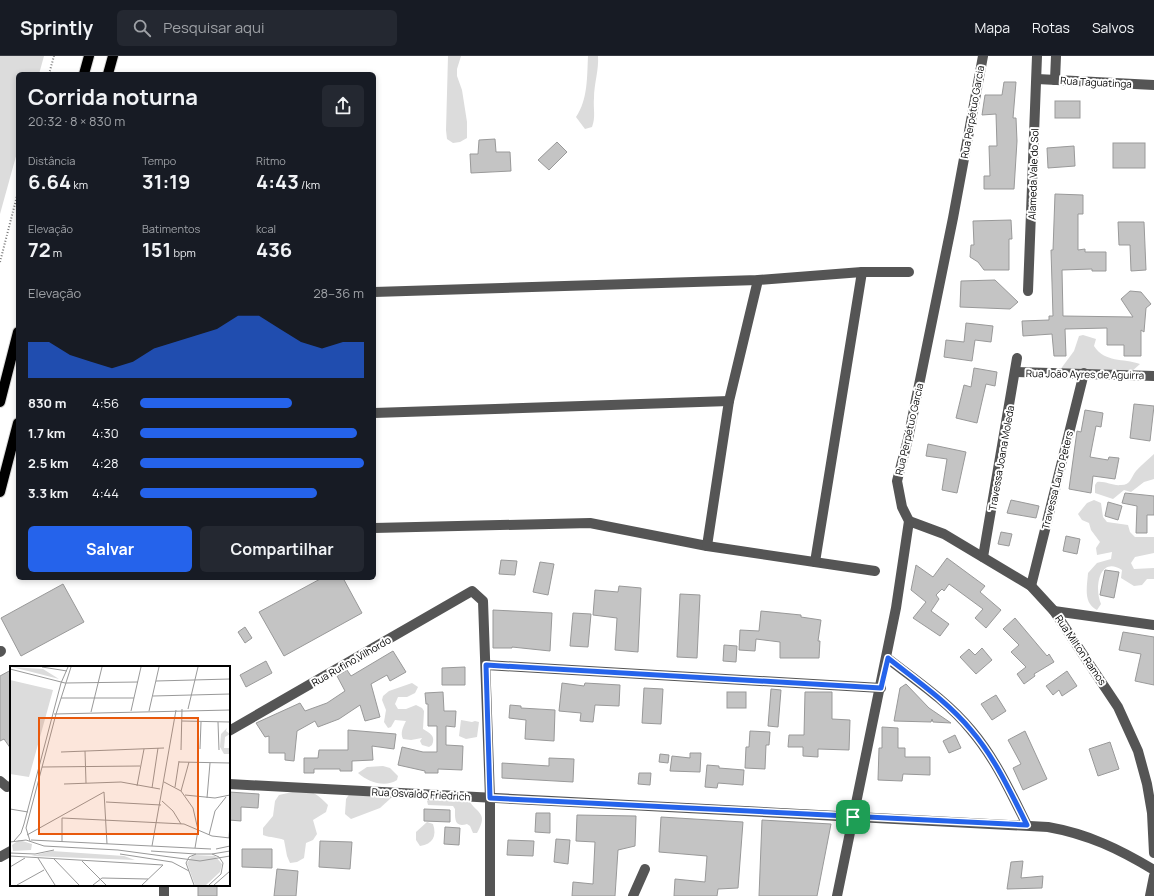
<!DOCTYPE html>
<html lang="pt">
<meta charset="utf-8">
<style>
:root{--surface:#171b24;--page:#242831;--text:#f1f3f6;--muted:#9ea1a6;--line:#363941;--accent:#2563eb}
body{margin:0;font-family:Manrope,sans-serif;background:var(--page);color:var(--text);height:100vh;display:flex;flex-direction:column;font-size:15px;white-space:nowrap}
*{box-sizing:border-box;margin:0}
p{font-size:13px;color:var(--muted)}
.icon{flex:none;width:22px;height:22px;fill:none;stroke:currentColor;stroke-width:2;stroke-linecap:round;stroke-linejoin:round}
.map{position:relative;flex:1;overflow:hidden}
.panel{position:absolute;left:16px;top:16px;width:360px;height:508px;display:flex;flex-direction:column;background:var(--surface);border-radius:6px;box-shadow:0 2px 6px #0003}
.panel>*{flex:none}
.pin{position:absolute;display:grid;place-items:center;width:34px;height:34px;color:#fff;margin:-17px;border-radius:8px;box-shadow:0 2px 6px #0006}
.round{display:grid;place-items:center;flex:none;width:42px;height:42px;border-radius:6px;background:var(--page)}
.head{display:flex;align-items:center;justify-content:space-between;height:68px;padding:0 12px}
h1{font-size:22px;font-weight:700;line-height:30px}
.figures{display:grid;grid-template-columns:repeat(3,1fr);gap:6px;height:68px;padding:4px 12px}
.figures div{display:grid;align-content:center}
.figures b{font-size:20px;font-weight:700}
.figures small{font-size:11px;font-weight:400}
.figures p{font-size:11px}
.chart{height:112px;padding:8px 12px}
.chart p{display:flex;justify-content:space-between}
.chart svg{width:100%;height:72px;margin-top:4px;fill:var(--accent);opacity:.7}
.button{display:flex;gap:8px;margin-top:auto;padding:8px 12px}
.button a{flex:1;height:46px;border-radius:6px;background:var(--accent);color:#fff;font-size:16px;font-weight:700;line-height:46px;text-align:center}
.button a+a{background:var(--page);color:var(--text)}
ul{padding:0 12px;list-style:none;font-size:13px}
li{display:grid;grid-template-columns:64px 48px 1fr;align-items:center;height:30px}
li i{height:10px;border-radius:5px;background:var(--accent)}
header{display:flex;align-items:center;gap:24px;box-sizing:border-box;height:56px;padding:0 20px;background:var(--surface);border-bottom:1px solid var(--line)}
header strong{font-size:19px}
nav{display:flex;gap:22px;margin-inline-start:auto;font-size:14px}
.search{width:280px;height:36px;background:var(--page);display:flex;align-items:center;gap:10px;box-sizing:border-box;padding:0 14px;border-radius:6px;color:var(--muted);font-size:15px}
.map>svg:first-child{display:block}
.green{fill:#dcdcdc}
.building{fill:#c4c4c4;stroke:#999}
.lines{fill:none;stroke-linecap:round;stroke-linejoin:round}
.major-casing{stroke:#dbdbdb;stroke-width:12}
.path{stroke:#777;stroke-width:2;stroke-dasharray:1 2;stroke-linecap:butt}
.minor{stroke:#555;stroke-width:10}
.major{stroke:#000;stroke-width:10}
.route-casing{stroke:#fff;stroke-width:8}
.route{stroke:#2563eb;stroke-width:5}
.labels{text-anchor:middle;dominant-baseline:central;stroke-width:4;stroke-linejoin:round;paint-order:stroke}
.street-label{font-size:10px;fill:#000;stroke:#fff}
.inset-road{fill:none;stroke:#999;stroke-width:1}
.view{fill:#e8590c;fill-opacity:0.15;stroke:#e8590c;stroke-width:2}
.inset-edge{fill:none;stroke:#000;stroke-width:2}
</style>
<header>
<strong>Sprintly</strong>
<div class="search"><svg class="icon" aria-label="search" viewBox="0 0 24 24"><circle cx="10" cy="10" r="6"/><path d="M15 15l6 6"/></svg>Pesquisar aqui</div>
<nav><a>Mapa</a><a>Rotas</a><a>Salvos</a></nav>
</header>
<div class="map">
<svg width="1154" height="840" viewBox="0 0 1154 840">
<rect width="100%" height="100%" fill="#fff"/>
<!-- green -->
<g class="green">
<path d="M0,0h44l-5,18h-21v75l-18,65z"/>
<path d="M448,0h13l-4,13v7l5,14 5,32v16l-7,4 -7,1 -6,-4 -1,-9z"/>
<path d="M588,0h10c1,14 -4,28 -4,42 -1,10 2,19 -2,29l-7,2 -9,-12c12,-17 11,-41 12,-61z"/>
<path d="M1083,279l13,4 -2,7c11,17 29,12 46,18l-9,8 -71,-2 14,-19 5,-15z"/>
<path d="M1154,398v25l-10,3 -13,10 -7,-2 -11,9 -18,-6v-8l2,-3c9,-1 15,4 24,3 10,0 10,-8 15,-14 5,-6 12,-11 18,-17z"/>
<path d="M1094,444l7,3 2,14 4,5 21,3 2,7 5,5h19v16l-19,4 -4,6 3,6 20,-1v11h-7l-5,6 -8,1 -13,-8 1,-8c-23,-15 -28,19 -21,34l-4,6c-14,-7 -10,-23 -9,-37l9,-10 14,-4 1,-7 -15,3 -1,-7 4,-6 -9,-12 -2,-7 -7,-3 -4,-6 9,-11z"/>
<path d="M412,627l6,4 -3,6 -8,4h-9l-3,7 3,5h8l10,-4 6,3 2,3 -1,18c7,4 13,7 9,16l-3,2 -7,-2 -2,-4 2,-3 -11,2 -8,-1c-3,-6 0,-12 3,-18l-11,-1 -4,7 -3,1 -4,-6 2,-12 -4,-10 1,-4 6,-5z"/>
<path d="M461,664l11,2 3,-1 4,1 -2,15 -11,2 -7,-3z"/>
<path d="M383,710l7,2 8,8 -1,4c-12,8 -29,2 -39,-7l9,-6z"/>
<path d="M301,734c13,1 18,6 27,15l-2,7 -13,8 4,14 -4,6 -7,3 -2,15 -7,4 -7,1 -3,-7 -3,-16c-7,-3 -13,-2 -21,-5v-7l10,-12 2,-15 4,-6z"/>
<path d="M379,735l12,7 -11,10 -29,11 -6,-5 1,-15 4,-6z"/>
<path d="M467,741c8,17 23,14 10,36h-4l-3,-7 -3,-2c-13,4 -12,-6 -12,-15l-2,-3 -25,-1 -1,-4 4,-3z"/>
<path d="M427,766l6,2c4,12 0,20 -13,22l-4,-6v-8z"/>
</g>
<!-- building -->
<g class="building">
<path d="M1004,26h12l-3,36h3l1,23 -3,48h-30v-13h6l-1,-30h8l-1,-32 -14,1 3,-20h17z"/>
<rect x="1055" y="45" width="25" height="17"/>
<path d="M495,83l1,13h14l1,19 -40,2 -1,-19h8l1,-14z"/>
<path d="M557,86l10,10 -18,18 -11,-10z"/>
<rect x="1113" y="87" width="32" height="25"/>
<path d="M1074,90l1,20 -27,2 -1,-20z"/>
<path d="M1055,138l28,1v19h-5v36l7,-1v3h21v19h-14v-2l-30,1 1,46 70,1 -12,-18 9,-8 11,1 10,12 -5,4 -2,24 -3,-2v26h-17v-11h-17v-17l-42,1 1,27h-12l-2,-22 -29,2 -1,-15 27,-1v-4h4l-2,-66h2z"/>
<path d="M1011,164l1,19h-3v31h-25l-6,-8 -8,-5 1,-12h3l-1,-24z"/>
<path d="M1118,166h26l2,48 -15,1 -1,-26h-11z"/>
<path d="M995,224l23,22 -8,7 -50,-2 1,-26z"/>
<path d="M966,267l27,3 -2,16 -16,-2 -3,21 -28,-4 2,-17 18,2z"/>
<path d="M974,312l23,4 -2,14 -9,-2 -9,39 -21,-5 8,-33 7,2z"/>
<path d="M1134,348l20,2 -4,35 -20,-3z"/>
<path d="M1085,354l18,3 -2,14 -5,-1 -6,31 18,3 1,-3 10,1 -4,21 -22,-3 -2,17 -22,-4 8,-58 4,1z"/>
<path d="M928,388l38,8 -9,41 -15,-3 5,-31 -21,-3z"/>
<path d="M1125,437l29,3v19h-7v18h-11l1,-27 -15,-3z"/>
<path d="M1011,444l28,6 -3,12 -29,-5z"/>
<path d="M1108,446l14,4 -4,14 -13,-4z"/>
<path d="M1001,476l11,2 -3,12 -11,-2z"/>
<path d="M1066,480l14,3 -3,15 -14,-3z"/>
<path d="M947,502l38,28 -5,6 21,18 -15,18 -11,-10 8,-9 -34,-25 -5,7 -2,-2 -6,6 3,4 -8,12 18,13 -9,12 -27,-18 13,-16 -15,-12 5,-25 17,12z"/>
<path d="M501,504l16,1 -2,14 -16,-1z"/>
<path d="M540,506l14,2 -6,31 -15,-3z"/>
<path d="M1105,514l14,2 -5,26 -14,-3z"/>
<path d="M322,522h21l19,35 -78,43 -25,-44z"/>
<path d="M63,528l21,38 -63,34 -20,-38z"/>
<path d="M619,530l22,2 -3,64 -23,-2 2,-32 -24,-3 2,-25 23,2z"/>
<path d="M680,538l20,1 -3,63 -20,-1z"/>
<path d="M493,554l59,3 -2,38 -38,-4v1h-19z"/>
<path d="M761,555l40,4v2l20,3 -3,21h2l-1,17h-39v-16l-24,-3 -1,12 -16,-1 1,-20 19,1z"/>
<path d="M573,557l18,1 -3,33 -18,-1z"/>
<path d="M1015,562l32,38 2,-2 5,8 -20,12 1,2 -11,8 -7,-10 9,-7 -15,-15 8,-7 -16,-16z"/>
<path d="M245,571l7,11 -7,5 -7,-11z"/>
<path d="M1123,576l31,5v48l-19,-4 6,-27 -22,-4z"/>
<path d="M724,589l13,1 -1,16 -13,-1z"/>
<path d="M982,592l10,12 -16,14 -16,-17 9,-8 6,6z"/>
<path d="M393,595l13,21 -16,9 -3,-6 -16,9 9,33 -15,4 -5,-16 -21,14 -21,8 -3,-6 -18,10 -3,30 -9,-1v-7h-16v-17l-4,1 -9,-14 44,-20 5,8 22,-8 18,-12 -8,-15 10,-6 4,6z"/>
<path d="M266,605l6,12 -26,14 -6,-12z"/>
<path d="M465,611v18h-23v-17z"/>
<path d="M11,614v79l-7,-10 -4,2v-65z"/>
<path d="M1067,615l10,15 -15,10 -3,-6 -6,5 -7,-9z"/>
<path d="M562,627l22,3 1,-3 35,2 -1,21 -24,-1 -2,17 -13,-1 1,-8 -22,-2z"/>
<path d="M906,628l23,24 22,15 -18,-1 -1,-3 -1,3 -37,-1 6,-33z"/>
<path d="M644,632l19,1 -2,35 -19,-1z"/>
<path d="M771,633l10,1 -3,37 -10,-1z"/>
<path d="M443,636l1,19h12l-1,16 -9,-1v19l17,1 -1,24 -24,-1v4h-13v-2l-27,-6 4,-18 21,5h14v-26h-9v-22h-2l-1,-11z"/>
<rect x="727" y="636" width="19" height="16"/>
<path d="M805,636h27v27l18,1 -1,30 -31,-1v8l-15,-1v-9h-15l1,-12h15z"/>
<path d="M996,639l10,16 -14,9 -11,-16z"/>
<path d="M510,649l11,1v2l34,2 -1,31 -29,-2 1,-19 -17,-2z"/>
<path d="M882,671l16,1v20h7v9h25v18l-27,-1 -1,7 -24,-1 1,-32h3z"/>
<path d="M348,674l48,4 -2,15 -22,-3 1,14 -21,1v10h-12v-2h-26v4h-10v-15h14l1,-8h29z"/>
<path d="M750,675l20,1 -1,13h-3l-1,24 -20,-1 1,-21h3z"/>
<path d="M1025,675l22,48 -24,11 -10,-22 8,-4 -13,-24z"/>
<path d="M955,679l6,13 -12,5 -6,-12z"/>
<path d="M1110,686l9,27 -21,7 -9,-27z"/>
<path d="M690,697h11l-1,19 -30,-1 2,-15 18,2z"/>
<path d="M660,698l9,1 -1,8 -9,-1z"/>
<path d="M549,702l25,1 -1,23 -71,-4v-15l47,3z"/>
<path d="M707,709l12,1v2l25,2 -1,15 -25,-2 -1,5 -12,-1z"/>
<path d="M639,717h12l-1,12 -12,-1z"/>
<path d="M229,736l30,2 -1,14 -17,-1v14l-12,-1z"/>
<path d="M424,753l26,1v12l-26,-1z"/>
<path d="M536,757h14v20l-15,-1z"/>
<path d="M577,759l59,1 -1,30 -17,4 -3,46h-43l1,-14 20,2 2,-42 -19,-1z"/>
<path d="M661,761l82,5 -5,66 -20,1 -1,7h-43l1,-17 30,3 2,-26 -48,-4z"/>
<path d="M762,764l69,4 -14,72h-58z"/>
<path d="M445,771l15,1 -1,17 -15,-1z"/>
<path d="M556,783l14,1 -2,24 -14,-2z"/>
<path d="M508,784l26,1 -1,15 -26,-1z"/>
<path d="M320,785l32,1 -2,27 -31,-2z"/>
<path d="M242,793h30v19l-30,-1z"/>
<path d="M1023,805l-2,17 22,-2 -1,12 -35,1 4,-27z"/>
<path d="M277,813l21,2 -2,25h-22z"/>
<rect x="198" y="829" width="19" height="11"/>
</g>
<g class="lines">
<defs>
<g id="major">
<path d="M84,18l5,-18"/>
<path d="M108,18l5,-18"/>
<path d="M0,346l18,-70"/>
<path d="M0,436l18,-69"/>
</g>
</defs>
<!-- major casing -->
<use href="#major" class="major-casing"/>
<!-- path -->
<g class="path">
<path d="M49,18l5,-18"/>
<path d="M0,206l18,-70"/>
</g>
<!-- minor -->
<g class="minor">
<path d="M1037,23l117,6"/>
<path d="M1055,24l1,-24"/>
<path d="M1028,235l9,-235"/>
<path d="M374,236l384,-12 104,-8h47"/>
<path d="M1015,316l139,4"/>
<path d="M374,357l355,-12"/>
<path d="M909,465l35,13 87,52 23,25 64,96 20,44 9,33 5,29 2,40"/>
<path d="M374,472l216,-5 117,23 168,25"/>
<path d="M707,490l22,-145 29,-121"/>
<path d="M983,501l34,-199"/>
<path d="M815,506l47,-290"/>
<path d="M1031,530l53,-213"/>
<path d="M1054,555l100,14"/>
<path d="M0,596l1,-1"/>
<path d="M887,602c30,23 61,44 84,72 24,28 40,63 56,95"/>
<path d="M486,609l395,23"/>
<path d="M229,675l243,-140 11,10 7,197v98"/>
<path d="M0,725l7,6 4,-1"/>
<path d="M229,728l819,43c40,7 71,22 106,43"/>
<path d="M0,801l11,-6"/>
<path d="M164,829v11"/>
<path d="M633,840l12,-27"/>
<path d="M837,840l59,-288 13,-87 -7,-14 -5,-26 11,-42 45,-221 30,-162"/>
<path d="M1150,840l4,-20"/>
</g>
<!-- major -->
<use href="#major" class="major"/>
</g>
<g class="lines">
<defs>
<path id="route" d="M888,602c29,23 60,44 83,72 24,28 40,63 56,95l-537,-27 -4,-133 395,23z"/>
</defs>
<!-- route casing -->
<use href="#route" class="route-casing"/>
<!-- route -->
<use href="#route" class="route"/>
</g>
<g class="labels">
<!-- street labels -->
<g class="street-label">
<text transform="translate(1096 26) rotate(3)">Rua Taguatinga</text>
<text transform="translate(972 56) rotate(-80)">Rua Perpétuo Garcia</text>
<text transform="translate(1033 118) rotate(-88)">Alameda Vale do Sol</text>
<text transform="translate(1085 318) rotate(1)">Rua João Ayres de Aguirra</text>
<text transform="translate(909 373) rotate(-77)">Rua Perpétuo Garcia</text>
<text transform="translate(1001 402) rotate(-80)">Travessa Joana Moleda</text>
<text transform="translate(1057 424) rotate(-76)">Travessa Lauro Peters</text>
<text transform="translate(1081 594) rotate(56)">Rua Milton Ramos</text>
<text transform="translate(351 605) rotate(-30)">Rua Rufino Vilhordo</text>
<text transform="translate(421 738) rotate(3)">Rua Osvaldo Friedrich</text>
</g>
</g>
<!-- overview -->
<g transform="translate(10 610)">
<rect width="220" height="220" fill="#fff"/>
<path d="M1,1l32,2 16,10 -31,-8zM0,14l43,10 -24,87 -19,-3zM217,62l-1,3 4,3 -5,3 -1,11h6v6h-6l-4,-7 1,-13zM9,174l13,4 -1,6 -18,1 -1,-6zM42,185l72,5 11,4 -104,-4zM183,189l22,1 7,8 -2,8 -14,13h-11l-8,-22z" fill="#dcdcdc"/>
<path class="inset-road" d="M32,1l25,4M0,3l55,14 73,-1M146,15l74,-2M143,30l77,-2M51,32h73M178,43l10,-42M121,45l10,-44M139,45l10,-44M81,46l11,-45M44,48l176,-4M172,55l48,1M208,56l1,28M190,83l1,-27M171,84l1,-41M75,85l1,32M51,86l103,-4M169,96l51,1M32,101l98,-1M154,116l17,9 12,17 5,22 -3,18M54,118l57,-2 39,7M127,120l7,-37M165,121l4,-26M142,122l6,-40M171,125l8,-29M175,129l30,3 15,-3M197,132l3,-35M152,135l11,10 8,13M96,136l55,3M0,143l18,3M52,152l122,6 28,12 18,2M52,152v24M17,169l77,-43 3,52M199,169l6,-24 11,-14M219,172l1,-14M21,174l180,9M4,175l7,-8 3,-9 37,-141 7,-16M20,175l-4,-13 30,-114 15,-47M0,176l16,-2 18,6 74,4 82,11 30,-5M142,180l24,-136M206,183l14,-3M141,185l45,3M0,187l25,1 19,-4M110,188l52,8 17,9M202,188l18,-3M0,190l153,9M28,192l17,27M44,193l25,26M72,195l24,24M0,201l15,-9M7,219l27,-15M83,219l9,-7 46,1M132,219l21,-20M184,219l-8,-22 3,-6 7,-3h16l7,3 4,6 -2,11 -12,11M204,219l16,-14"/>
<path class="view" d="M29,52h159v116h-159z"/>
<rect width="220" height="220" class="inset-edge"/>
</g>
</svg>
<div class="pin" style="left:853px;top:761px;background:#1e9e55"><svg class="icon" aria-label="arrive" viewBox="0 0 24 24"><path d="M6 21V4h12l-3 4 3 4H6"/></svg></div>
<section class="panel">
<div class="head"><div><h1>Corrida noturna</h1><p>20:32 · 8 × 830 m</p></div><a class="round"><svg class="icon" aria-label="share" viewBox="0 0 24 24"><path d="M12 15V3M7 8l5-5 5 5M5 13v7h14v-7"/></svg></a></div>
<div class="figures">
<div><p>Distância</p><b>6.64<small> km</small></b></div>
<div><p>Tempo</p><b>31:19</b></div>
<div><p>Ritmo</p><b>4:43<small> /km</small></b></div>
</div>
<div class="figures">
<div><p>Elevação</p><b>72<small> m</small></b></div>
<div><p>Batimentos</p><b>151<small> bpm</small></b></div>
<div><p>kcal</p><b>436</b></div>
</div>
<div class="chart"><p><span>Elevação</span>28–36 m</p>
<svg viewBox="0 0 160 44" preserveAspectRatio="none"><path d="M0 44V22L10 22L20 30L30 34L40 38L50 34L60 26L70 22L80 18L90 14L100 6L110 6L120 14L130 22L140 26L150 22L160 22V44z"/></svg>
</div>
<ul>
<li><b>830 m</b>4:56<i style="width:68%"></i></li>
<li><b>1.7 km</b>4:30<i style="width:97%"></i></li>
<li><b>2.5 km</b>4:28<i style="width:100%"></i></li>
<li><b>3.3 km</b>4:44<i style="width:79%"></i></li>
</ul>
<div class="button"><a>Salvar</a><a>Compartilhar</a></div>
</section>
</div>
